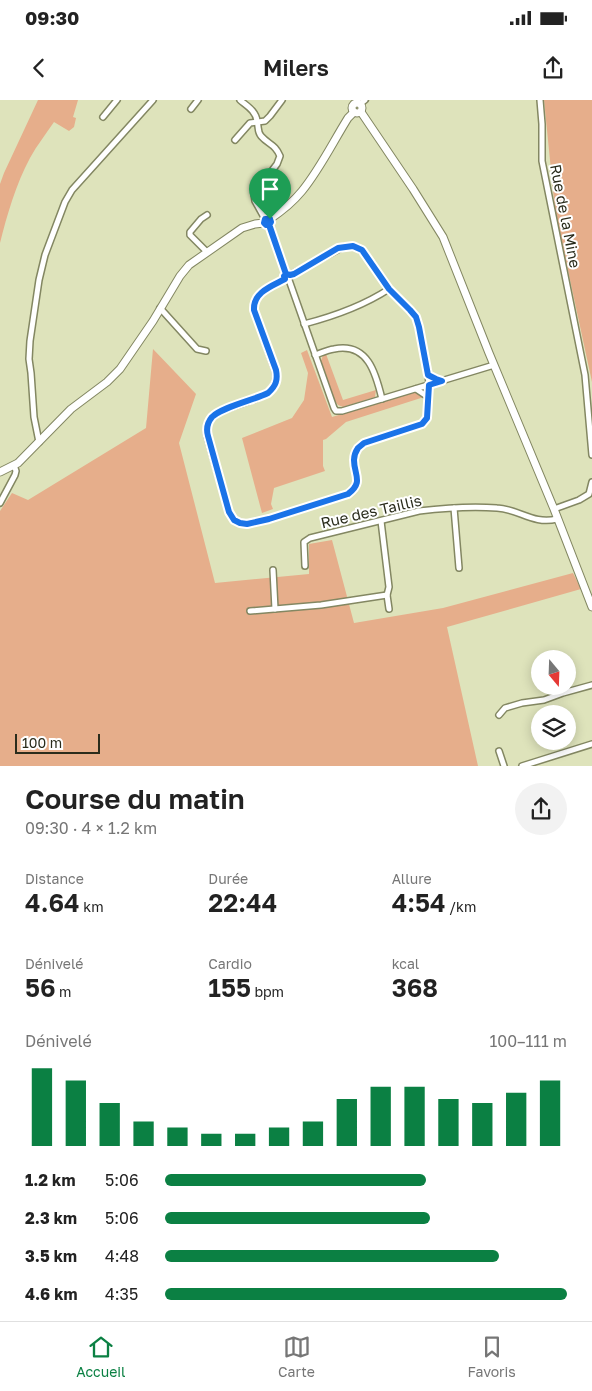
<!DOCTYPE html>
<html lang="fr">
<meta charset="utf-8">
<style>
:root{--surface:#fff;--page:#f2f2f2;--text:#222;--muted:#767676;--line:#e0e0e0;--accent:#0b8043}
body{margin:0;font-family:"Golos Text",sans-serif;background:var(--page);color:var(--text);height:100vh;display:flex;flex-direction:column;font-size:19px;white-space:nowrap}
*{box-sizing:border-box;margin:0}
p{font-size:16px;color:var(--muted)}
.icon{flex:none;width:28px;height:28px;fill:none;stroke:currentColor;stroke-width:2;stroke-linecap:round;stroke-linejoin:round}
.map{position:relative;height:666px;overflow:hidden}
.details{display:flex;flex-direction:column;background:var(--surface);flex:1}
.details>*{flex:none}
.needle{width:32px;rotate:161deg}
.fabs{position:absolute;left:531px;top:550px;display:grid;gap:10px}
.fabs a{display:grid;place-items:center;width:45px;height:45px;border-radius:50%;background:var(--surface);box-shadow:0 2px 12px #0003;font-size:25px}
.scale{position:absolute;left:15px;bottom:12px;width:85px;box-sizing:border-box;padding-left:5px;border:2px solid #2a2c1c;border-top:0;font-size:14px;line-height:18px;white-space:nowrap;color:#2a2c1c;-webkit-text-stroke:4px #fff;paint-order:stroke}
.pin{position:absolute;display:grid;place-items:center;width:42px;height:42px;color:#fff;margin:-51px -21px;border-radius:50% 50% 50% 0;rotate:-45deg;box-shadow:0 0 5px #0007}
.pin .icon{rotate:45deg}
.round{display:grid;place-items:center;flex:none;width:52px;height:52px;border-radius:26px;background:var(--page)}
.head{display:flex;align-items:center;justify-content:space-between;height:85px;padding:0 25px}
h1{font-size:28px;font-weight:600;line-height:38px}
.figures{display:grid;grid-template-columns:repeat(3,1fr);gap:8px;height:85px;padding:5px 25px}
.figures div{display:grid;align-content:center}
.figures b{font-size:25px;font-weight:600}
.figures small{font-size:14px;font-weight:400}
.figures p{font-size:14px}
.chart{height:140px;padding:10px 25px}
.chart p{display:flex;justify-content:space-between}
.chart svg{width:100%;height:90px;margin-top:5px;stroke:var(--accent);stroke-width:6}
ul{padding:0 25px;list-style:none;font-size:16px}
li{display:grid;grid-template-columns:80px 60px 1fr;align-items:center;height:38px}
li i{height:12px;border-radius:6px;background:var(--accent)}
.status{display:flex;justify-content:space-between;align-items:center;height:35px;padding:0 25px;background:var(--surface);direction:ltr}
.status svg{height:14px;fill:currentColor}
header{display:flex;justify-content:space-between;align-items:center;height:65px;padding:0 25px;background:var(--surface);font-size:22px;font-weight:600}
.menu{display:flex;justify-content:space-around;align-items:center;height:70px;border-top:1px solid var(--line);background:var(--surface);font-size:14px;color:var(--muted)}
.menu a{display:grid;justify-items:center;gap:2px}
.menu .current{color:var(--accent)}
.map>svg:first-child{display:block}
.green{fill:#e6ae8b}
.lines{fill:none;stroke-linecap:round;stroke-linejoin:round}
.street-casing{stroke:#838762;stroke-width:8}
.secondary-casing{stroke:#838762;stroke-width:9}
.street{stroke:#fff;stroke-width:5}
.secondary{stroke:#fff;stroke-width:7}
.route-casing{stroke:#fff;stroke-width:10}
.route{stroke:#1a73e8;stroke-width:6}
.labels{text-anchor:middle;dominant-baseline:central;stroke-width:4;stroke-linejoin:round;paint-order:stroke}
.street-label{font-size:15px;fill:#2a2c1c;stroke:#fff}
</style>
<div class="status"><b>09:30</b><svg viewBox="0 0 49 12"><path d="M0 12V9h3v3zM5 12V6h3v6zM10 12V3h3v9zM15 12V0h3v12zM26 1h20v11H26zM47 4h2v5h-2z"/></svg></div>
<header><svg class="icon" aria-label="back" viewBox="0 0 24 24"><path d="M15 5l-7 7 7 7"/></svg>Milers<svg class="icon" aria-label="share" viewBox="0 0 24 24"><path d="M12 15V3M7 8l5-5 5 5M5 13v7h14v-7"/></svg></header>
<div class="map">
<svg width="592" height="666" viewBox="0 0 592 666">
<rect width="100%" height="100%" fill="#dee3bb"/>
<!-- green -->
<g class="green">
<path d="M38,0h40l-5,17 3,1 -2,9 -5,4 -15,-9c-8,12 -17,23 -24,36 -14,26 -23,57 -30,85v-59l4,-11z"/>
<path d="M544,0h48v282l-37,-172z"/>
<path d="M153,249l43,45 -17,49 36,140 94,-9v-30l23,-4 22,83 89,-15 130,-35 8,16 -134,38 31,139h-478v-255l12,-18 16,7 118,-72z"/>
<path d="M307,250l25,67 84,-25 8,5 -78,25 -20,17 -3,1v26l2,5 -51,17 -3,16 2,5 -11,4 -20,-75 50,-20 12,-18 4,-27 -7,-20z"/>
<path d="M326,254l17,46 33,-10 -1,7 -32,10 -5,-2 -4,-5 -13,-39 2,-6z"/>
</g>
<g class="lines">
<defs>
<g id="street">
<path d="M240,0c7,6 16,11 17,21 2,6 0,10 4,15 8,9 14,8 19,20l-3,8 -23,30 1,7 10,18"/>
<path d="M540,0l2,24v37l43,214 7,80"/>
<path d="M360,4l5,-4"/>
<path d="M191,9l7,-9"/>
<path d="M103,17l14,-17"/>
<path d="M235,40l15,-17 15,-2 5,-5 12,-16"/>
<path d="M269,125l17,49"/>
<path d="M207,152l-17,-17v-3l11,-13 6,-4"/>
<path d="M285,179c-13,8 -32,13 -31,31l21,60c11,42 -75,25 -68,66l22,76 5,8 9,4h4l22,-5 79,-25c23,-17 -9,-35 16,-51l58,-19 5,-5 2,-34 -1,-12 -9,-46 -3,-10 -6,-7 -21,-21 -24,-35 -8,-7 -8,-1 -6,1 -53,28"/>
<path d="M289,180l45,128 2,3h6l152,-46"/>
<path d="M160,208l37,41 9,2"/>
<path d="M304,224c31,-8 59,-18 85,-35"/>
<path d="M315,255c6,-2 12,-5 19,-6 34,-7 42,25 48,50"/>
<path d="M416,289l12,8"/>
<path d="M39,342l-5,-25 -3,-44 -2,-14 1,-18 9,-61 6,-25 20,-53 7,-12 81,-90"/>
<path d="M0,403l15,-28 1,-4 -2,-6"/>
<path d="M454,408l5,60"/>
<path d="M554,409l25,-9 10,-6 3,-12"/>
<path d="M381,421l8,66 -2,8 2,14"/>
<path d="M305,466l-1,-24 6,-4 109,-27c25,-3 52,-5 78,-3 22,1 36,17 60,11"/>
<path d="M273,470l2,39"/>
<path d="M250,511l71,-6 66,-10"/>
<path d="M499,615l6,-7 17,-5 22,-3 19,-7 29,-8"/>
<path d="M499,651l5,15"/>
<path d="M522,666l70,-22"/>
</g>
<g id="secondary">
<circle cx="357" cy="8" r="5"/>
<path d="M361,12l52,77 30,48 46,116 65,156 38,98"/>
<path d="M270,119c12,-8 23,-17 32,-28 18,-22 31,-49 46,-73l6,-6"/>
<path d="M0,372l18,-9 53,-54 36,-27 13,-13 33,-48 27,-45 9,-11 53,-37 13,-4 9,-1"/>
</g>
</defs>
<!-- street casing -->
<use href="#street" class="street-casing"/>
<!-- secondary casing -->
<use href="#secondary" class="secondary-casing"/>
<!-- street -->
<use href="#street" class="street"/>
<!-- secondary -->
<use href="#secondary" class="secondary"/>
</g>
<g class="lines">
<defs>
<path id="route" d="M270,119h-5l-1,4 2,2h3l1,2 16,47 -2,2 1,3c-13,7 -32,13 -31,31l22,60c2,10 0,16 -8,23 -14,7 -46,14 -56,24 -5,6 -6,12 -4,19l21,76 5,8 6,3 7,1 22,-5 79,-25c16,-12 6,-19 6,-34 0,-5 2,-9 4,-12l6,-5 58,-19 5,-6 2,-33 13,-4 -6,-2 -8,-4 -9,-48 -3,-10 -6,-7 -21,-21 -27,-39 -9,-4 -15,2 -44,26 -4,1 -4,-1 -17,-49 2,-3 -1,-3"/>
</defs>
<!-- route casing -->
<use href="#route" class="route-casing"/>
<!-- route -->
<use href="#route" class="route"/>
</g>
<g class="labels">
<!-- street labels -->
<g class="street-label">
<text transform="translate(566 116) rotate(79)">Rue de la Mine</text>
<text transform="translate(371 411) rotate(-13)">Rue des Taillis</text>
</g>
</g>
</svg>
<div class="fabs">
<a><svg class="needle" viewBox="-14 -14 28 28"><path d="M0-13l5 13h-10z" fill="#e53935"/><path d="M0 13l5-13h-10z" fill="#767676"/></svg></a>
<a><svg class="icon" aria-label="layers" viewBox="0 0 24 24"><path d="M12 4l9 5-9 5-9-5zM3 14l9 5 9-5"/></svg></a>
</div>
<div class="scale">100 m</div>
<div class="pin" style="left:270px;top:119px;background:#1e9e55"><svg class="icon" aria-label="arrive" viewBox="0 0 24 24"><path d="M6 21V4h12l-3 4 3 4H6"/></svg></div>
</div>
<section class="details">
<div class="head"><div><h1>Course du matin</h1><p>09:30 · 4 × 1.2 km</p></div><a class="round"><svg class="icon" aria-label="share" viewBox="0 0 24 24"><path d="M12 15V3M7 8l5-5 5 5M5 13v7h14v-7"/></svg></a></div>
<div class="figures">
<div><p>Distance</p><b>4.64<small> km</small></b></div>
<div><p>Durée</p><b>22:44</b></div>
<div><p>Allure</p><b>4:54<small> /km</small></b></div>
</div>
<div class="figures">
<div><p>Dénivelé</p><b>56<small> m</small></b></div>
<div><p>Cardio</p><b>155<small> bpm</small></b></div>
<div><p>kcal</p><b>368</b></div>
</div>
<div class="chart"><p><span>Dénivelé</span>100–111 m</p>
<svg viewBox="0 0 160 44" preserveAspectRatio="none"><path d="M5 44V6M15 44V12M25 44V23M35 44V32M45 44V35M55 44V38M65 44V38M75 44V35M85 44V32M95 44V21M105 44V15M115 44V15M125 44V21M135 44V23M145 44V18M155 44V12"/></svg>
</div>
<ul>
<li><b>1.2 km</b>5:06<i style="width:65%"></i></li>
<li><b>2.3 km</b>5:06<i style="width:66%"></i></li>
<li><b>3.5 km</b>4:48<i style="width:83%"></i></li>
<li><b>4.6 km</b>4:35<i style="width:100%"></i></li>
</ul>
</section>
<nav class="menu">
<a class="current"><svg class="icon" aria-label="home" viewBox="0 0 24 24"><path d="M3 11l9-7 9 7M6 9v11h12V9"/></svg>Accueil</a>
<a><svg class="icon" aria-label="map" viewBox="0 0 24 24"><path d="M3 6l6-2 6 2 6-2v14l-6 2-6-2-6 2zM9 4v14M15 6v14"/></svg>Carte</a>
<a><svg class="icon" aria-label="saved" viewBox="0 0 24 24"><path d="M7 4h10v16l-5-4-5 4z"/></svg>Favoris</a>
</nav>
